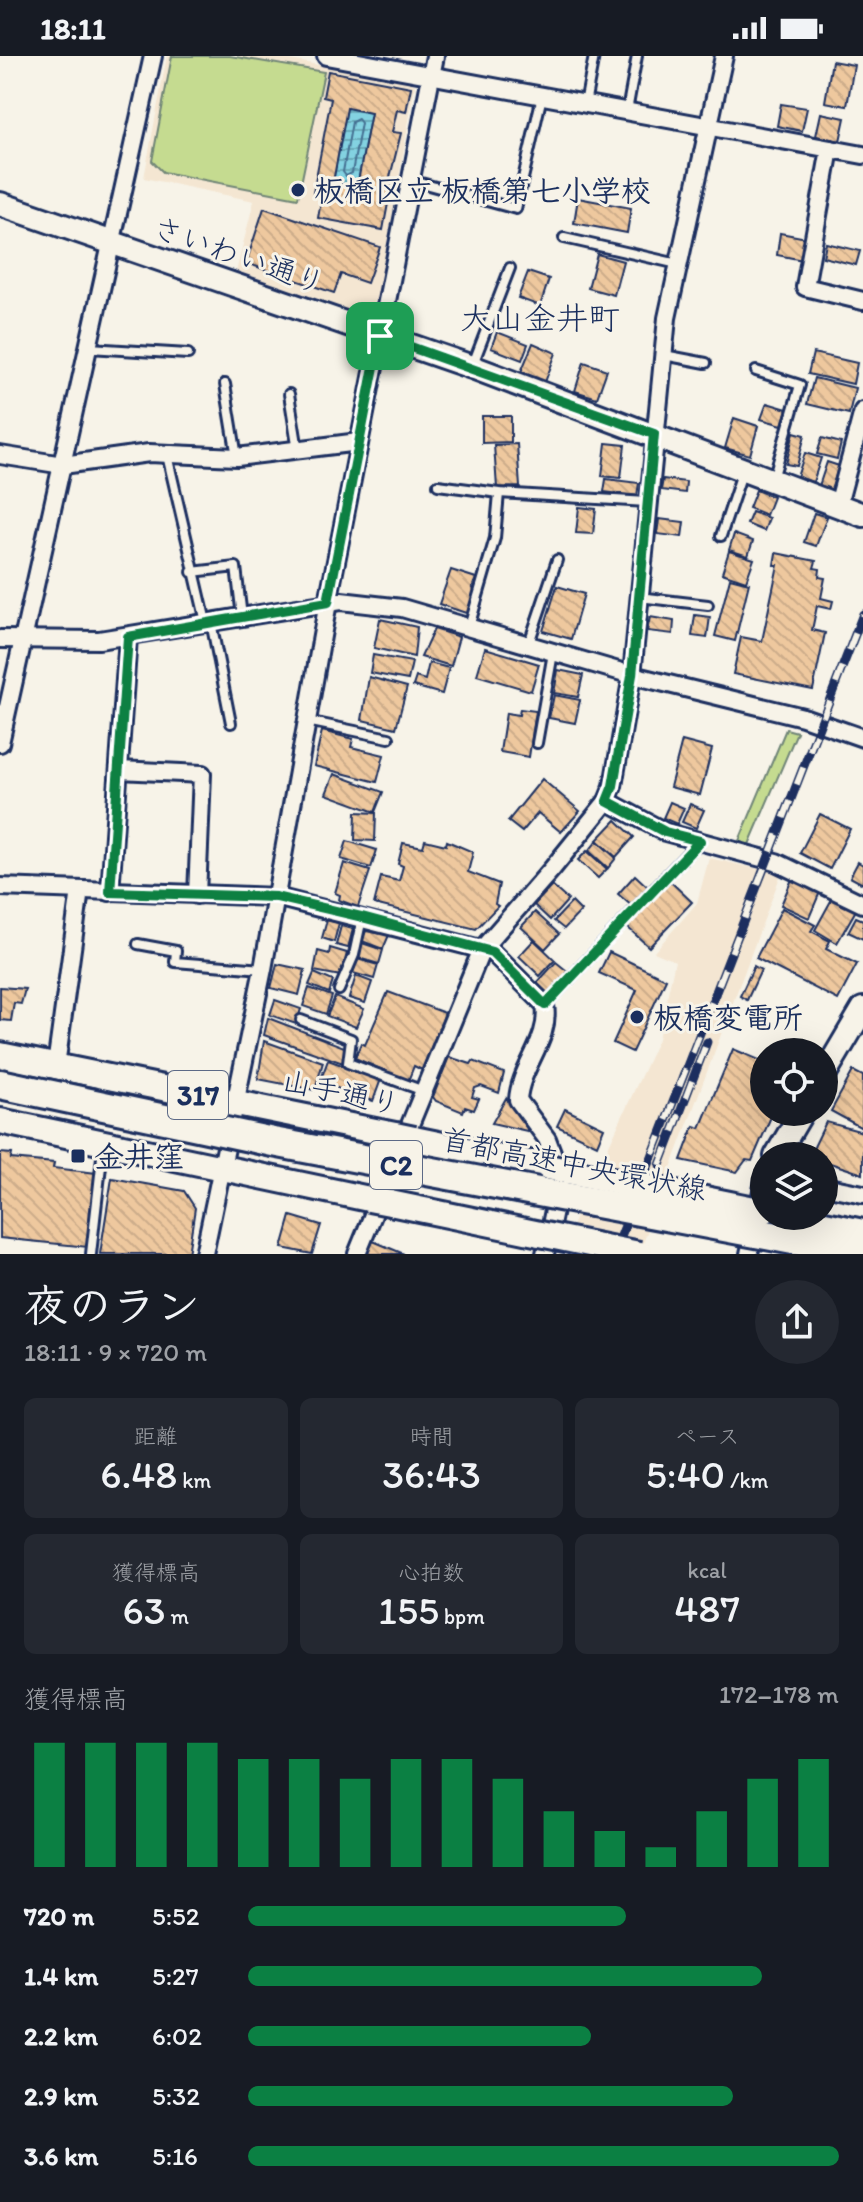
<!DOCTYPE html>
<html lang="ja">
<meta charset="utf-8">
<style>
:root{--surface:#171b24;--page:#242831;--text:#f1f3f6;--muted:#9ea1a6;--accent:#0b8043}
body{margin:0;font-family:Itim,"Klee One",sans-serif;background:var(--page);color:var(--text);height:100vh;display:flex;flex-direction:column;font-size:30px;white-space:nowrap}
*{box-sizing:border-box;margin:0}
p{font-size:26px;color:var(--muted)}
.icon{flex:none;width:44px;height:44px;fill:none;stroke:currentColor;stroke-width:2;stroke-linecap:round;stroke-linejoin:round}
.map{position:relative;height:1198px;overflow:hidden}
.details{display:flex;flex-direction:column;background:var(--surface);flex:1}
.details>*{flex:none}
.fabs{position:absolute;left:750px;top:982px;display:grid;gap:16px}
.fabs a{display:grid;place-items:center;width:88px;height:88px;border-radius:50%;background:var(--surface);box-shadow:0 8px 32px #0002;font-size:40px}
.pin{position:absolute;display:grid;place-items:center;width:68px;height:68px;color:#fff;margin:-34px;border-radius:16px;box-shadow:0 4px 12px #0006}
.round{display:grid;place-items:center;flex:none;width:84px;height:84px;border-radius:42px;background:var(--page)}
.overview{display:flex;align-items:center;justify-content:space-between;height:136px;padding:0 24px}
h1{font-size:44px;font-weight:600;line-height:60px}
.figures{display:grid;grid-template-columns:repeat(3,1fr);gap:12px;height:136px;padding:8px 24px}
.figures div{display:grid;align-content:center;border-radius:12px;background:var(--page);text-align:center}
.figures b{font-size:40px;font-weight:600}
.figures small{font-size:22px;font-weight:400}
.figures p{font-size:22px}
.chart{height:224px;padding:16px 24px}
.chart p{display:flex;justify-content:space-between}
.chart svg{width:100%;height:144px;margin-top:8px;stroke:var(--accent);stroke-width:6}
ul{padding:0 24px;list-style:none;font-size:26px}
li{display:grid;grid-template-columns:128px 96px 1fr;align-items:center;height:60px}
li i{height:20px;border-radius:10px;background:var(--accent)}
.status{display:flex;justify-content:space-between;align-items:center;height:56px;padding:0 40px;background:var(--surface);direction:ltr}
.status svg{height:22px;fill:currentColor}
.map>svg:first-child{display:block}
.built{fill:#f4e6d2}
.grass{fill:#c5db90;stroke:#708577;stroke-width:2}
.water{fill:url(#water-rules);stroke:#5991ad;stroke-width:2}
.lines{fill:none;stroke-linecap:round;stroke-linejoin:round}
.shore{stroke:#457092;stroke-width:2}
.building{fill:url(#building-back-hatch);stroke:#1b2f5e;stroke-width:2;fill-rule:evenodd}
.lane-casing{stroke:#1b2f5e;stroke-width:14}
.street-casing{stroke:#1b2f5e;stroke-width:22}
.secondary-casing{stroke:#1b2f5e;stroke-width:28}
.primary-casing{stroke:#1b2f5e;stroke-width:30}
.highway-casing{stroke:#1b2f5e;stroke-width:34}
.lane{stroke:#f7f3e8;stroke-width:8}
.street{stroke:#f7f3e8;stroke-width:16}
.secondary{stroke:#f7f3e8;stroke-width:22}
.primary{stroke:#f7f3e8;stroke-width:24}
.highway{stroke:#f7f3e8;stroke-width:28}
.rail-casing{stroke:#1b2f5e;stroke-width:9}
.rail{stroke:#f7f3e8;stroke-width:6;stroke-dasharray:18;stroke-linecap:butt}
.primary-bridge-casing{stroke:#1b2f5e;stroke-width:30;stroke-linecap:butt}
.highway-bridge-casing{stroke:#1b2f5e;stroke-width:34;stroke-linecap:butt}
.primary-bridge{stroke:#f7f3e8;stroke-width:24}
.highway-bridge{stroke:#f7f3e8;stroke-width:28}
.route-casing{stroke:#fff;stroke-width:16}
.route{stroke:#0b8043;stroke-width:10}
.poi-dot{fill:#1b2f5e;stroke:#f7f3e8;stroke-width:3}
.labels{text-anchor:middle;dominant-baseline:central;stroke-width:6;stroke-linejoin:round;paint-order:stroke}
.shield{fill:#f7f3e8;stroke:#5d6a87;stroke-width:2}
.shield-label{font-size:28px;font-weight:bold;fill:#1b2f5e}
.poi-label{font-size:30px;font-weight:bold;fill:#1b2f5e;stroke:#f7f3e8;text-anchor:start}
.street-label{font-size:30px;fill:#1b2f5e;stroke:#f7f3e8}
.neighbourhood-label{font-size:32px;fill:#1b2f5e;stroke:#f7f3e8}
</style>
<div class="status"><b>18:11</b><svg viewBox="0 0 49 12"><path d="M0 12V9h3v3zM5 12V6h3v6zM10 12V3h3v9zM15 12V0h3v12zM26 1h20v11H26zM47 4h2v5h-2z"/></svg></div>
<div class="map">
<svg width="863" height="1198" viewBox="0 0 863 1198">
<defs>
<pattern id="water-rules" width="6" height="5" patternUnits="userSpaceOnUse" patternTransform="scale(2)"><rect width="6" height="5" fill="#83d2e1"/><path d="M0 2.5h6" fill="none" stroke="#6aabba"/></pattern>
<pattern id="building-back-hatch" width="6" height="6" patternUnits="userSpaceOnUse" patternTransform="scale(2)"><rect width="6" height="6" fill="#eec89e"/><path d="M-1 5l2 2M0 0l6 6M5-1l2 2" fill="none" stroke="#ccac8a"/></pattern>
</defs>
<rect width="100%" height="100%" fill="#f7f3e8"/>
<filter id="ink" filterUnits="userSpaceOnUse"><feTurbulence type="fractalNoise" baseFrequency=".0125" numOctaves="2"/><feDisplacementMap in="SourceGraphic" scale="16" xChannelSelector="R" yChannelSelector="G"/><feConvolveMatrix kernelMatrix="1 2 1 2 8 2 1 2 1" color-interpolation-filters="sRGB"/></filter>
<g filter="url(#ink)">
<!-- built -->
<g class="built">
<path d="M167,0h100l144,25 4,5 -37,212 -17,18 -125,-44 18,-71 -110,-23z"/>
<path d="M709,802l72,16 -142,380h-80l99,-215 17,-78 -21,-9 43,-49z"/>
</g>
<!-- grass -->
<g class="grass">
<path d="M172,0h58l94,16 -26,126 -135,-26 -11,-11z"/>
<path d="M786,673l11,3 -49,115 -9,-6z"/>
</g>
<!-- water -->
<path class="water" d="M347,52l24,5 -14,74 -24,-5z"/>
<g class="lines">
<!-- shore -->
<path class="shore" d="M358,63l3,4 -9,50 -6,3 -3,-4 9,-50z"/>
</g>
<!-- building -->
<g class="building">
<path d="M832,5l22,4 -7,41 -22,-4z"/>
<path d="M328,15l83,16 -5,25 -9,-2 -5,22 9,1 -12,48 3,1 -9,48 -65,-12 4,-23 -9,-2 18,-94 -8,-2zM347,52l24,5 -14,74 -24,-5z"/>
<path d="M781,48l26,4 -5,23 -25,-5z"/>
<path d="M821,57l24,5 -5,23 -24,-5z"/>
<path d="M578,142l53,10 -4,25 -53,-10z"/>
<path d="M264,152l116,39 -13,36 -26,-9 -7,19 -88,-30z"/>
<path d="M780,177l27,5 -4,22 -26,-5z"/>
<path d="M826,187l34,8 -4,14 -33,-8z"/>
<path d="M597,198l26,7 -9,34 -26,-7z"/>
<path d="M528,216l21,7 -9,27 -22,-8z"/>
<path d="M497,276l31,12 -6,16 -31,-12z"/>
<path d="M533,287l23,10 -11,29 -24,-10z"/>
<path d="M813,297l44,10 -4,21 -45,-10z"/>
<path d="M584,306l23,8 -10,28 -22,-7z"/>
<path d="M814,322l41,10 -6,26 -42,-10z"/>
<path d="M767,347l20,6 -5,16 -21,-6z"/>
<path d="M482,360h29v26l-29,1z"/>
<path d="M734,362l24,8 -8,29 -25,-7z"/>
<path d="M794,376l11,3 -8,31 -11,-2z"/>
<path d="M822,382l19,5 -4,16 -20,-5z"/>
<path d="M606,387l19,2 -4,33 -19,-2z"/>
<path d="M517,388l3,43 -23,1 -3,-43z"/>
<path d="M805,397l16,5 -8,24 -16,-5z"/>
<path d="M827,406l12,4 -8,24 -12,-4z"/>
<path d="M606,423l33,4 -2,13 -33,-4z"/>
<path d="M663,423l23,3 -1,11 -24,-3z"/>
<path d="M756,434l17,7 -7,18 -17,-7z"/>
<path d="M579,451l17,2 -3,25 -17,-1z"/>
<path d="M752,456l17,6 -5,13 -17,-7z"/>
<path d="M814,457l13,4 -11,29 -12,-4z"/>
<path d="M659,463l25,3 -2,15 -25,-3z"/>
<path d="M734,478l19,7 -5,15 -19,-6z"/>
<path d="M729,495l25,8 -8,22 -24,-8z"/>
<path d="M776,497l40,8 -2,7 6,1 -1,8 6,1 -4,20 12,3 -2,8 -14,-3 -5,24 13,3 -12,57 -80,-16 8,-37 21,4 16,-76h-4z"/>
<path d="M451,514l25,8 -4,10 5,2 -8,24 -30,-10z"/>
<path d="M730,522l19,5 -14,58 -20,-5z"/>
<path d="M557,530l27,8 -13,45 -28,-8z"/>
<path d="M695,559l15,2 -3,21 -15,-2z"/>
<path d="M650,561l24,4 -1,13 -26,-3z"/>
<path d="M380,563l37,8 -3,30 -40,-9z"/>
<path d="M434,573l25,8 -8,29 -30,-9z"/>
<path d="M485,592l54,16 -8,27 -54,-16z"/>
<path d="M373,599l39,7 -4,18 -38,-7z"/>
<path d="M429,607l20,5 -7,26 -29,-8 3,-9 9,3z"/>
<path d="M558,614l25,5 -5,22 -24,-4z"/>
<path d="M369,621l38,10 -11,41 -34,-8z"/>
<path d="M554,639l26,5 -5,23 -26,-5z"/>
<path d="M520,653l16,2 -7,46 -29,-5 6,-39 13,2z"/>
<path d="M322,675l31,8 -2,8 33,8 -7,27 -63,-16z"/>
<path d="M682,685l30,8 -12,46 -30,-8z"/>
<path d="M334,718l49,18 -8,20 -49,-18z"/>
<path d="M542,723l38,32 -19,21 -23,-19 -16,19 -14,-11z"/>
<path d="M670,746l14,6 -7,16 -14,-6z"/>
<path d="M690,748l14,6 -8,18 -14,-6z"/>
<path d="M356,756l20,1 -1,28 -20,-1z"/>
<path d="M820,758l30,15 -20,40 -30,-16z"/>
<path d="M616,764l18,17 -18,20 -19,-17z"/>
<path d="M425,784l21,5 1,-4 26,11 -5,20 31,12 -4,20 3,2 -22,23 -102,-25 7,-27 18,4 4,-15 -5,-2 5,-21 20,4z"/>
<path d="M347,785l30,9 -6,18 -30,-9z"/>
<path d="M597,785l19,17 -8,10 -19,-17z"/>
<path d="M587,795l20,18 -9,9 -20,-18z"/>
<path d="M858,806l5,3v19l-13,-7z"/>
<path d="M344,807l26,8 -12,36 -19,-7 1,-5 -5,-2z"/>
<path d="M635,819l14,13 -16,19 -15,-13z"/>
<path d="M792,823l28,13 -11,26 -28,-13z"/>
<path d="M669,824l23,22 -43,45 -23,-21z"/>
<path d="M552,830l16,14 -18,20 -16,-15z"/>
<path d="M833,841l23,13 -19,33 -22,-13z"/>
<path d="M572,846l9,9 -17,18 -10,-8z"/>
<path d="M782,852l33,17 -4,6 19,10 -4,8 31,15 -19,36 -82,-42z"/>
<path d="M535,856l24,22 -14,15 -24,-22z"/>
<path d="M856,861l7,3v19l-15,-7z"/>
<path d="M327,864l12,3 -5,19 -12,-4z"/>
<path d="M341,870l12,3 -5,19 -12,-3z"/>
<path d="M366,875l23,4 -6,14 -21,-8z"/>
<path d="M534,884l21,20 -15,16 -21,-20z"/>
<path d="M362,887l21,7 -4,14 -21,-6z"/>
<path d="M330,892l17,5 -6,23 -27,-5 4,-20 11,3z"/>
<path d="M609,896l57,27 -34,73 -19,-9 24,-53 -38,-17z"/>
<path d="M357,903l21,6 -4,14 -21,-6z"/>
<path d="M556,906l15,12 -20,22 -14,-13z"/>
<path d="M277,908l28,6 -6,25 -28,-7z"/>
<path d="M754,910l7,4 -14,30 -7,-4z"/>
<path d="M314,917l19,8 -4,12 -20,-8z"/>
<path d="M356,920l16,6 -7,21 -16,-5z"/>
<path d="M0,931l25,2 -4,15 -7,-1 -3,18 -11,-1z"/>
<path d="M309,932l23,8 -6,18 -23,-8z"/>
<path d="M388,936l57,21 -23,57 -8,-4 -6,15 -53,-23 6,-15 4,2z"/>
<path d="M335,941l29,12 -8,18 -29,-11z"/>
<path d="M275,944l26,9 -5,15 -26,-9z"/>
<path d="M268,962l79,30 -4,15 -79,-28z"/>
<path d="M264,985l59,21 -8,28 -57,-11z"/>
<path d="M733,993l31,13v50h9l-21,49 -6,-1 -9,12 -56,-12 13,-34 6,2z"/>
<path d="M449,1001l22,7 2,-3 31,12 -5,20 -18,-7 -6,2 -3,9 7,2 -5,11 -9,-3 -2,5 -27,-11 -3,-4z"/>
<path d="M328,1004l53,19 -8,22 -53,-19z"/>
<path d="M853,1015l10,5 -1,52 -31,-17z"/>
<path d="M506,1042l21,28v5l-35,-8z"/>
<path d="M565,1053l39,19 -7,17 -40,-19z"/>
<path d="M826,1066l37,10v42l-39,-13v-5l-14,-1z"/>
<path d="M0,1097l12,1 -1,5 43,4 -1,5 43,5 -8,74 -88,-9z"/>
<path d="M112,1122l72,13 11,17 -7,46h-88z"/>
<path d="M291,1160l30,9 -9,29 -30,-6z"/>
<path d="M373,1185l31,13h-38z"/>
</g>
<g class="lines">
<defs>
<g id="lane">
<path d="M585,48l9,-48"/>
<path d="M627,55l10,-55"/>
<path d="M410,124l106,29 26,-113"/>
<path d="M564,182l114,26"/>
<path d="M89,292l99,6"/>
<path d="M664,299l42,8"/>
<path d="M473,308l37,-96"/>
<path d="M756,315l44,14 -27,94"/>
<path d="M225,328l12,73"/>
<path d="M289,338l9,56"/>
<path d="M167,399l39,167"/>
<path d="M438,429l61,8 148,9"/>
<path d="M721,480l21,-63"/>
<path d="M192,516l44,-5 6,50"/>
<path d="M639,541l69,8"/>
<path d="M211,566l20,101"/>
<path d="M469,571l26,-89 4,-45"/>
<path d="M528,590l29,-86"/>
<path d="M307,665l82,17"/>
<path d="M537,687l16,-90"/>
<path d="M138,888l38,7 -1,11 88,7"/>
<path d="M339,934l15,-35 8,-37"/>
<path d="M545,949l154,-164"/>
<path d="M301,964l50,19 -3,24 73,27"/>
<path d="M91,1198l12,-106"/>
</g>
<g id="street">
<path d="M326,0l537,99"/>
<path d="M830,93l-25,138 58,14"/>
<path d="M0,399l63,10 86,-12 88,4 122,-15"/>
<path d="M838,449l25,-94"/>
<path d="M0,583l99,1 242,-39 61,7 230,67 171,42 60,21"/>
<path d="M0,687l153,-687"/>
<path d="M119,714l83,4 -5,121"/>
<path d="M607,745l58,31 111,30 87,42"/>
<path d="M0,831l276,10 216,55 53,53c6,35 -25,61 -27,95l29,39 14,37 -16,78"/>
<path d="M110,836l18,-255"/>
<path d="M56,1010l24,-176"/>
<path d="M824,1130l39,8"/>
<path d="M204,1198l59,-285 65,-367 107,-546"/>
<path d="M357,1198l125,-305 70,-80 55,-68 6,-15 19,-111 35,-357 57,-262"/>
<path d="M749,1198l15,-73"/>
</g>
<g id="secondary">
<path d="M0,148l472,163 391,148"/>
<path d="M824,1019l39,-66"/>
<path d="M776,1100l26,-44"/>
</g>
<g id="primary">
<path d="M0,999l395,80"/>
<path d="M0,1065l369,78"/>
<path d="M414,1083l134,28"/>
<path d="M390,1147l150,31"/>
<path d="M786,1160l77,16"/>
</g>
<path id="highway" d="M793,1184l70,11"/>
</defs>
<!-- lane casing -->
<use href="#lane" class="lane-casing"/>
<!-- street casing -->
<use href="#street" class="street-casing"/>
<!-- secondary casing -->
<use href="#secondary" class="secondary-casing"/>
<!-- primary casing -->
<use href="#primary" class="primary-casing"/>
<!-- highway casing -->
<use href="#highway" class="highway-casing"/>
<!-- lane -->
<use href="#lane" class="lane"/>
<!-- street -->
<use href="#street" class="street"/>
<!-- secondary -->
<use href="#secondary" class="secondary"/>
<!-- primary -->
<use href="#primary" class="primary"/>
<!-- highway -->
<use href="#highway" class="highway"/>
<defs>
<g id="rail">
<path d="M660,1109l47,-123"/>
<path d="M614,1198l249,-640"/>
</g>
</defs>
<!-- rail casing -->
<use href="#rail" class="rail-casing"/>
<!-- rail -->
<use href="#rail" class="rail"/>
<defs>
<g id="primary-bridge">
<path d="M395,1079l19,4"/>
<path d="M548,1111l216,44"/>
<path d="M369,1143l21,4"/>
<path d="M540,1178l99,20"/>
</g>
<path id="highway-bridge" d="M0,1028l273,58 520,98"/>
</defs>
<!-- primary-bridge casing -->
<use href="#primary-bridge" class="primary-bridge-casing"/>
<!-- highway-bridge casing -->
<use href="#highway-bridge" class="highway-bridge-casing"/>
<!-- primary-bridge -->
<use href="#primary-bridge" class="primary-bridge"/>
<!-- highway-bridge -->
<use href="#highway-bridge" class="highway-bridge"/>
</g>
</g>
<g class="lines" filter="url(#ink)">
<defs>
<path id="route" d="M380,280l274,98 -22,241 -19,111 -6,15 58,31 35,9 -155,164 -53,-53 -130,-35 -86,-20 -166,-5 18,-255 200,-35z"/>
</defs>
<!-- route casing -->
<use href="#route" class="route-casing"/>
<!-- route -->
<use href="#route" class="route"/>
</g>
<!-- markers -->
<g class="poi-dot">
<circle cx="298" cy="134" r="8"/>
<circle cx="637" cy="961" r="8"/>
<rect x="70" y="1092" width="16" height="16" rx="4"/>
</g>
<g class="labels">
<!-- shield labels -->
<g class="shield">
<rect x="168" y="1015" width="60" height="48" rx="6"/>
<rect x="370" y="1085" width="52" height="48" rx="6"/>
</g>
<g class="shield-label">
<text x="198" y="1039">317</text>
<text x="396" y="1109">C2</text>
</g>
<!-- poi labels -->
<g class="poi-label">
<text x="314" y="134">板橋区立 板橋第七小学校</text>
<text x="653" y="961">板橋変電所</text>
<text x="94" y="1100">金井窪</text>
</g>
<!-- street labels -->
<g class="street-label">
<text transform="translate(239 199) rotate(19)">さいわい通り</text>
<text transform="translate(341 1036) rotate(12)">山手通り</text>
<text transform="translate(574 1108) rotate(11)">首都高速中央環状線</text>
</g>
<!-- neighbourhood labels -->
<g class="neighbourhood-label">
<text x="540" y="262">大山金井町</text>
</g>
</g>
</svg>
<div class="fabs">
<a><svg class="icon" aria-label="locate" viewBox="0 0 24 24"><circle cx="12" cy="12" r="6"/><path d="M12 2v4M12 18v4M2 12h4M18 12h4"/></svg></a>
<a><svg class="icon" aria-label="layers" viewBox="0 0 24 24"><path d="M12 4l9 5-9 5-9-5zM3 14l9 5 9-5"/></svg></a>
</div>
<div class="pin" style="left:380px;top:280px;background:#1e9e55"><svg class="icon" aria-label="arrive" viewBox="0 0 24 24"><path d="M6 21V4h12l-3 4 3 4H6"/></svg></div>
</div>
<section class="details">
<div class="overview"><div><h1>夜のラン</h1><p>18:11 · 9 × 720 m</p></div><a class="round"><svg class="icon" aria-label="share" viewBox="0 0 24 24"><path d="M12 15V3M7 8l5-5 5 5M5 13v7h14v-7"/></svg></a></div>
<div class="figures">
<div><p>距離</p><b>6.48<small> km</small></b></div>
<div><p>時間</p><b>36:43</b></div>
<div><p>ペース</p><b>5:40<small> /km</small></b></div>
</div>
<div class="figures">
<div><p>獲得標高</p><b>63<small> m</small></b></div>
<div><p>心拍数</p><b>155<small> bpm</small></b></div>
<div><p>kcal</p><b>487</b></div>
</div>
<div class="chart"><p><span>獲得標高</span>172–178 m</p>
<svg viewBox="0 0 160 44" preserveAspectRatio="none"><path d="M5 44V6M15 44V6M25 44V6M35 44V6M45 44V11M55 44V11M65 44V17M75 44V11M85 44V11M95 44V17M105 44V27M115 44V33M125 44V38M135 44V27M145 44V17M155 44V11"/></svg>
</div>
<ul>
<li><b>720 m</b>5:52<i style="width:64%"></i></li>
<li><b>1.4 km</b>5:27<i style="width:87%"></i></li>
<li><b>2.2 km</b>6:02<i style="width:58%"></i></li>
<li><b>2.9 km</b>5:32<i style="width:82%"></i></li>
<li><b>3.6 km</b>5:16<i style="width:100%"></i></li>
</ul>
</section>
